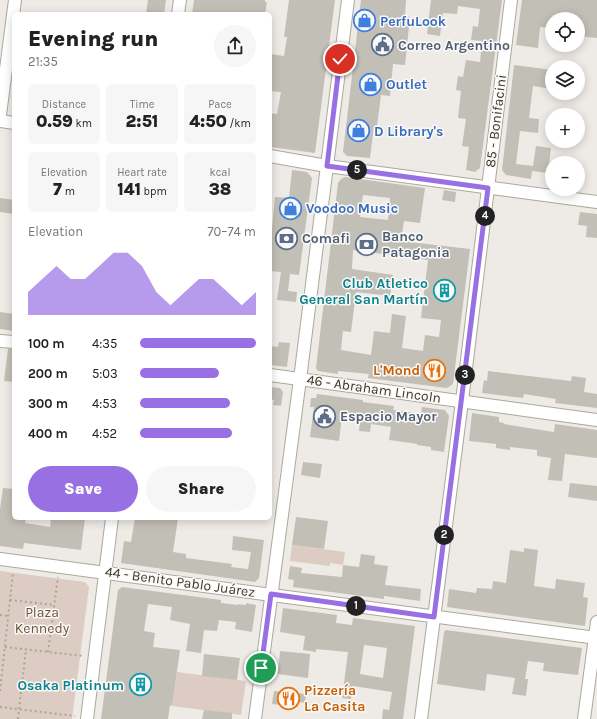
<!DOCTYPE html>
<meta charset="utf-8">
<style>
:root{--surface:#fff;--page:#f6f6f6;--text:#222;--muted:#767676;--accent:#9870e3}
body{margin:0;font-family:Karla,sans-serif;background:var(--page);color:var(--text);height:100vh;display:flex;flex-direction:column;font-size:15px;white-space:nowrap}
*{box-sizing:border-box;margin:0}
p{font-size:13px;color:var(--muted)}
.icon{flex:none;width:22px;height:22px;fill:none;stroke:currentColor;stroke-width:2;stroke-linecap:round;stroke-linejoin:round}
.map{position:relative;flex:1;overflow:hidden}
.details{position:absolute;left:12px;top:12px;width:260px;height:508px;display:flex;flex-direction:column;background:var(--surface);border-radius:6px;box-shadow:0 2px 10px #0003}
.details>*{flex:none}
.tools{position:absolute;left:545px;top:12px;display:grid;gap:8px}
.tools a{display:grid;place-items:center;width:40px;height:40px;border-radius:50%;background:var(--surface);box-shadow:0 2px 10px #0003;font-size:20px}
.pin{position:absolute;display:grid;place-items:center;width:34px;height:34px;color:#fff;margin:-17px;border:2px solid #fff;border-radius:50%;box-shadow:0 1px 4px #0007}
.km{position:absolute;width:20px;height:20px;margin:-10px;border-radius:50%;background:#222;color:#fff;font-size:11px;line-height:20px;text-align:center}
.round{display:grid;place-items:center;flex:none;width:42px;height:42px;border-radius:21px;background:var(--page)}
.head{display:flex;align-items:center;justify-content:space-between;height:68px;padding:0 16px}
h1{font-size:22px;font-weight:800;line-height:30px}
.figures{display:grid;grid-template-columns:repeat(3,1fr);gap:6px;height:68px;padding:4px 16px}
.figures div{display:grid;align-content:center;border-radius:6px;background:var(--page);text-align:center}
.figures b{font-size:17px;font-weight:800}
.figures small{font-size:11px;font-weight:400}
.figures p{font-size:11px}
.chart{height:112px;padding:8px 16px}
.chart p{display:flex;justify-content:space-between}
.chart svg{width:100%;height:72px;margin-top:4px;fill:var(--accent);opacity:.7}
.button{display:flex;gap:8px;margin-top:auto;padding:8px 16px}
.button a{flex:1;height:46px;border-radius:24px;background:var(--accent);color:#fff;font-size:16px;font-weight:800;line-height:46px;text-align:center}
.button a+a{background:var(--page);color:var(--text)}
ul{padding:0 16px;list-style:none;font-size:13px}
li{display:grid;grid-template-columns:64px 48px 1fr;align-items:center;height:30px}
li i{height:10px;border-radius:5px;background:var(--accent)}
.map>svg:first-child{display:block}
.green{fill:#dcccc3}
.building{fill:#c2bfb6;fill-rule:evenodd}
.lines{fill:none;stroke-linecap:round;stroke-linejoin:round}
.minor-casing{stroke:#aba89e;stroke-width:14}
.path{stroke:#aea68b;stroke-width:2;stroke-dasharray:2 3;stroke-linecap:butt}
.minor{stroke:#fff;stroke-width:12}
.route-casing{stroke:#fff;stroke-width:8}
.route{stroke:#9870e3;stroke-width:5}
.labels{text-anchor:middle;dominant-baseline:central;stroke-width:3;stroke-linejoin:round;paint-order:stroke}
.shop-label{font-size:14px;font-weight:bold;fill:#366cbe;stroke:#faf9f7;text-anchor:start}
.service-label{font-size:14px;font-weight:bold;fill:#4e5e75;stroke:#faf9f7;text-anchor:start}
.street-label{font-size:14px;fill:#3e3a27;stroke:#faf9f7}
.culture-label{font-size:14px;font-weight:bold;fill:#0d838f;stroke:#faf9f7;text-anchor:end}
.food-label{font-size:14px;font-weight:bold;fill:#c56008;stroke:#faf9f7;text-anchor:end}
.park-label{font-size:14px;fill:#715336;stroke:#faf9f7}
</style>
<div class="map">
<svg width="597" height="719" viewBox="0 0 597 719">
<rect width="100%" height="100%" fill="#eeebe7"/>
<!-- green -->
<g class="green">
<path d="M292,545l53,7 -2,13 -13,-2v3l-40,-5z"/>
<path d="M0,571l85,11 4,5 -17,132h-72z"/>
<path d="M177,672l69,9 -5,34 -69,-9z"/>
</g>
<!-- building -->
<g class="building">
<path d="M148,0h18l-2,14h-18z"/>
<path d="M194,0h71v2h2l-2,12h-73z"/>
<path d="M289,0h46l-20,153 -45,-6v-34l7,1 4,-22 -11,-1v-37l14,2 3,-19h-3z"/>
<path d="M361,0h45l-1,16 5,1 -5,48 -12,-1 -3,32 -9,-1 -4,31h-3l-4,32 -23,-2 -4,-4z"/>
<path d="M431,0h71l-22,168 -5,4 -9,-2 3,-23 -7,-1 4,-27 -8,-1 3,-27 -5,-1 2,-14 5,1 3,-17 14,2 2,-21 -11,-1 2,-14 5,1 2,-18 -22,-3 -1,8 -14,-1 -3,23 -13,-2z"/>
<path d="M522,0h75v38l-19,-2v-17h-26v9l-12,-1 -2,21 -22,-3z"/>
<path d="M514,65l38,5v19l-19,-3 -4,32 10,1 -1,14 -18,-2 -4,33 17,2 3,-20 15,2 -3,25 -16,-2 -1,8 -25,-4 -4,-5z"/>
<path d="M292,170l15,2 5,6 -13,97 -9,-1 -2,17 9,1 -1,10 -19,-2 4,-28 -11,-1v-42h2l3,-32 14,1z"/>
<path d="M345,177l80,11 -5,35 -16,-2 -3,20 69,8 -17,135 -6,4 -79,-10 1,-4 -31,-3v3l-20,-3 -2,-3 22,-185 3,-4zM363,195l27,3 -2,22 -28,-3zM353,250l75,10 -7,58 20,2 -2,17 -14,-2 -2,16 -21,-3 4,-32 -14,-2 -2,19 -16,-2 -3,24 -30,-5 2,-19 8,1 5,-40 34,4 3,-21 -41,-6z"/>
<path d="M444,190l12,2 -1,10 -13,-2z"/>
<path d="M0,198l14,2v14l-14,-2z"/>
<path d="M580,212l17,2v24l-11,-1 1,-11 -9,-1z"/>
<path d="M0,312l14,2v17l-14,-2z"/>
<path d="M279,342l11,1 -3,24 -17,-2v-19l8,1z"/>
<path d="M8,349h6v33l-10,-1z"/>
<path d="M488,371l83,10 1,-5 14,2 -2,14 13,2v14l-42,-5 1,-4 -32,-5 -1,4 -41,-5 2,-13 3,1z"/>
<path d="M270,387l10,1 3,4 -2,14 -8,-1 1,-5 -4,-1z"/>
<path d="M317,394l46,6v2l31,4 -1,4 28,4 1,-7 23,3 4,6 -5,36 -13,-2v-3l-14,-2 1,-1 -29,-4 2,-13 -20,-3 -1,8 -11,-1 1,-13 -18,-2 -3,25 -29,-4 4,-30h-4l1,-9h5z"/>
<path d="M472,413l27,4v5l5,1v1l50,8 1,-8 42,6v28l-32,-4 -3,27 -14,-1 3,-22 -14,-2v-6l-27,-3v3l-14,-2v-4l-27,-3z"/>
<path d="M303,462l19,2 -2,14 -19,-3z"/>
<path d="M570,483l27,3v15l-29,-4z"/>
<path d="M3,488l11,1v29h12l-1,5 25,4 1,-9h34l-4,32 -57,-7 -1,6 -23,-3v-37z"/>
<path d="M296,517l32,4 -4,28 -32,-4z"/>
<path d="M135,518h43l-5,34 13,2v4l46,6 -1,3 17,2 3,-17 -19,-2 1,-14 31,4 -5,38 -4,4 -134,-19 3,-22 7,1z"/>
<path d="M524,548l14,2 -4,36 21,3 1,-10 29,4 -2,14 5,1 -3,28 -138,-19 2,-18 27,4 1,-5 15,1 1,-8 13,2 4,-33 14,2z"/>
<path d="M361,554l14,2 -1,8 14,2 -3,19 36,4 -1,12 -36,-5v3l-91,-12 1,-7 -6,-1 2,-13 12,2 -1,5 41,4 1,-12 16,2z"/>
<path d="M122,587l99,13v3l17,2v-1l8,1v-2l10,2 -4,27 -17,-3 1,-7 -17,-2 -2,11 -13,-1 -3,23 -15,-2 4,-27 -20,-4 2,-13 -24,-3 -4,27 11,2 -2,14 27,3 -8,56 -2,-1 -2,14h-67l17,-129z"/>
<path d="M283,608l54,7 -1,8 16,2 1,-7 62,8 -12,93h-21l1,-10 6,1 3,-18 -39,-6 -2,13 -9,-1 6,-46 -32,-3v3l-13,-2 2,-14 -25,-4zM364,645l23,3 -4,30 -23,-4z"/>
<path d="M446,630l136,18 -4,27 -35,-4 1,-8 -16,-2 -3,18h3l-2,17 -14,-2 3,-16 -28,-4 -2,17 -48,-7 7,-52z"/>
<path d="M280,651l30,3 -2,24 -30,-4z"/>
<path d="M204,654l36,4 -3,22 -35,-4z"/>
<path d="M274,691l32,3 -1,9 -7,-1v5l-26,-3z"/>
<path d="M204,710l28,3v6h-30z"/>
</g>
<g class="lines">
<defs>
<g id="minor">
<path d="M178,14l2,-14"/>
<path d="M0,115l15,-115"/>
<path d="M0,121l14,2"/>
<path d="M270,156l57,10 270,36"/>
<path d="M0,341l14,1"/>
<path d="M270,375l327,45"/>
<path d="M0,559l597,79"/>
<path d="M87,719l25,-201"/>
<path d="M255,719l45,-340 48,-379"/>
<path d="M421,719l41,-318 49,-401"/>
<path d="M584,719l13,-97"/>
</g>
</defs>
<!-- minor casing -->
<use href="#minor" class="minor-casing"/>
<!-- path -->
<g class="path">
<path d="M10,600l44,5"/>
<path d="M0,615l8,1"/>
<path d="M5,647l78,9"/>
<path d="M48,652l10,-75"/>
<path d="M0,691l13,-119"/>
<path d="M0,707l75,9"/>
<path d="M18,719l8,-70"/>
</g>
<!-- minor -->
<use href="#minor" class="minor"/>
</g>
<g class="lines">
<defs>
<path id="route" d="M261,668l10,-74 163,23 54,-429 -161,-22 13,-107"/>
</defs>
<!-- route casing -->
<use href="#route" class="route-casing"/>
<!-- route -->
<use href="#route" class="route"/>
</g>
<!-- icons -->
<defs>
<symbol id="shop-ring" viewBox="-11 -11 22 22"><circle r="9.5" fill="#faf9f7" stroke="#3f7fe0" stroke-width="1.5"/><path d="M-5-2.5h2.3a2.7 3.5 0 0 1 5.4 0H5L5.5 6h-11ZM-1.5-2.5h3a1.5 2.3 0 0 0-3 0Z" fill="#3f7fe0"/></symbol>
<symbol id="civic-ring" viewBox="-11 -11 22 22"><circle r="9.5" fill="#faf9f7" stroke="#5c6f8a" stroke-width="1.5"/><path d="M-.6-6.5H3V-4.5H.6V-3L4-1V1h2V6H-6V1h2V-1L-.6-3ZM-1.2 2.5V6h2.4V2.5Z" fill="#5c6f8a"/></symbol>
<symbol id="bank-ring" viewBox="-11 -11 22 22"><circle r="9.5" fill="#faf9f7" stroke="#5c6f8a" stroke-width="1.5"/><path d="M-6-4H6V4H-6ZM0-2.3a2.3 2.3 0 1 0 0 4.6a2.3 2.3 0 1 0 0-4.6Z" fill="#5c6f8a"/></symbol>
<symbol id="building-ring" viewBox="-11 -11 22 22"><circle r="9.5" fill="#faf9f7" stroke="#0f9aa8" stroke-width="1.5"/><path d="M-4-6H4V6H1V3H-1V6H-4ZM-2.5-4.3h1.7v1.8h-1.7ZM.8-4.3h1.7v1.8H.8ZM-2.5-1h1.7V.8h-1.7ZM.8-1h1.7V.8H.8Z" fill="#0f9aa8"/></symbol>
<symbol id="restaurant-ring" viewBox="-11 -11 22 22"><circle r="9.5" fill="#faf9f7" stroke="#e8710a" stroke-width="1.5"/><path d="M-5-6h1v4h1v-4h1v4h1v-4h1v5L-1.5 .5V6h-2V.5L-5-1ZM5-6V6H3V1.5H1.5Q1.5-4 5-6Z" fill="#e8710a"/></symbol>
</defs>
<g fill-rule="evenodd">
<use href="#shop-ring" x="352" y="8" width="25" height="25"/>
<use href="#civic-ring" x="370" y="32" width="25" height="25"/>
<use href="#shop-ring" x="358" y="72" width="25" height="25"/>
<use href="#shop-ring" x="346" y="118" width="25" height="25"/>
<use href="#shop-ring" x="278" y="196" width="25" height="25"/>
<use href="#bank-ring" x="274" y="226" width="25" height="25"/>
<use href="#bank-ring" x="354" y="232" width="25" height="25"/>
<use href="#building-ring" x="432" y="278" width="25" height="25"/>
<use href="#restaurant-ring" x="422" y="358" width="25" height="25"/>
<use href="#civic-ring" x="312" y="404" width="25" height="25"/>
<use href="#building-ring" x="128" y="672" width="25" height="25"/>
<use href="#restaurant-ring" x="276" y="686" width="25" height="25"/>
</g>
<g class="labels">
<!-- shop labels -->
<g class="shop-label">
<text x="380" y="21">PerfuLook</text>
<text x="386" y="84">Outlet</text>
<text x="374" y="131">D Library's</text>
<text x="306" y="208">Voodoo Music</text>
</g>
<!-- service labels -->
<g class="service-label">
<text x="398" y="45">Correo Argentino</text>
<text x="382" y="236">Banco<tspan x="382" dy="16">Patagonia</tspan></text>
<text x="302" y="238">Comafi</text>
<text x="340" y="416">Espacio Mayor</text>
</g>
<!-- street labels -->
<g class="street-label">
<text transform="translate(496 121) rotate(-83)">85 - Bonifacini</text>
<text transform="translate(374 389) rotate(8)">46 - Abraham Lincoln</text>
<text transform="translate(180 582) rotate(8)">44 - Benito Pablo Juárez</text>
</g>
<!-- culture labels -->
<g class="culture-label">
<text x="428" y="283">Club Atletico<tspan x="428" dy="16">General San Martín</tspan></text>
<text x="124" y="685">Osaka Platinum</text>
</g>
<!-- food labels -->
<g class="food-label">
<text x="420" y="370">L'Mond</text>
<text x="304" y="690" text-anchor="start">Pizzería<tspan x="304" dy="16">La Casita</tspan></text>
</g>
<!-- park labels -->
<g class="park-label">
<text x="42" y="612">Plaza<tspan x="42" dy="16">Kennedy</tspan></text>
</g>
</g>
</svg>
<div class="tools">
<a><svg class="icon" aria-label="locate" viewBox="0 0 24 24"><circle cx="12" cy="12" r="6"/><path d="M12 2v4M12 18v4M2 12h4M18 12h4"/></svg></a>
<a><svg class="icon" aria-label="layers" viewBox="0 0 24 24"><path d="M12 4l9 5-9 5-9-5zM3 14l9 5 9-5"/></svg></a>
<a>+</a>
<a>−</a>
</div>
<div class="pin" style="left:261px;top:668px;background:#1e9e55"><svg class="icon" aria-label="arrive" viewBox="0 0 24 24"><path d="M6 21V4h12l-3 4 3 4H6"/></svg></div>
<div class="pin" style="left:340px;top:59px;background:#d93025"><svg class="icon" aria-label="check" viewBox="0 0 24 24"><path d="M5 12l5 5 9-10"/></svg></div>
<b class="km" style="left:356px;top:606px">1</b>
<b class="km" style="left:444px;top:535px">2</b>
<b class="km" style="left:465px;top:375px">3</b>
<b class="km" style="left:485px;top:216px">4</b>
<b class="km" style="left:357px;top:170px">5</b>
<section class="details">
<div class="head"><div><h1>Evening run</h1><p>21:35</p></div><a class="round"><svg class="icon" aria-label="share" viewBox="0 0 24 24"><path d="M12 15V3M7 8l5-5 5 5M5 13v7h14v-7"/></svg></a></div>
<div class="figures">
<div><p>Distance</p><b>0.59<small> km</small></b></div>
<div><p>Time</p><b>2:51</b></div>
<div><p>Pace</p><b>4:50<small> /km</small></b></div>
</div>
<div class="figures">
<div><p>Elevation</p><b>7<small> m</small></b></div>
<div><p>Heart rate</p><b>141<small> bpm</small></b></div>
<div><p>kcal</p><b>38</b></div>
</div>
<div class="chart"><p><span>Elevation</span>70–74 m</p>
<svg viewBox="0 0 160 44" preserveAspectRatio="none"><path d="M0 44V30L10 22L20 14L30 22L40 22L50 14L60 6L70 6L80 14L90 30L100 38L110 30L120 22L130 22L140 30L150 38L160 30V44z"/></svg>
</div>
<ul>
<li><b>100 m</b>4:35<i style="width:100%"></i></li>
<li><b>200 m</b>5:03<i style="width:68%"></i></li>
<li><b>300 m</b>4:53<i style="width:78%"></i></li>
<li><b>400 m</b>4:52<i style="width:79%"></i></li>
</ul>
<div class="button"><a>Save</a><a>Share</a></div>
</section>
</div>
